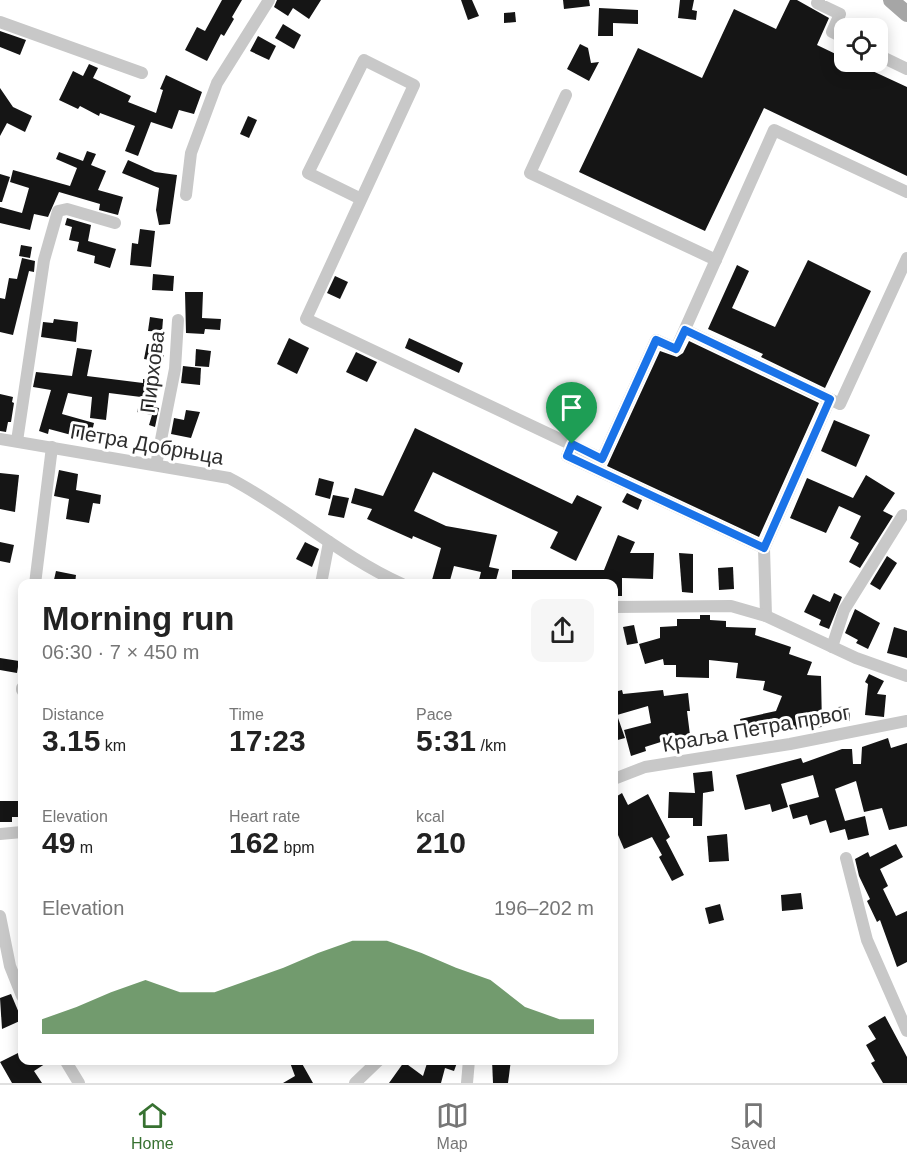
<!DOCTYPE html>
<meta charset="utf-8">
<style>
:root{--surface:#fff;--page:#f6f6f6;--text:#222;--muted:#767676;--line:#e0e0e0;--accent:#377131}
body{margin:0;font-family:Helvetica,sans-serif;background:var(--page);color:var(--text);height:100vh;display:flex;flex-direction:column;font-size:22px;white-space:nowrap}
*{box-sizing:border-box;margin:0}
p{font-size:20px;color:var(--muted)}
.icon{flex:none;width:33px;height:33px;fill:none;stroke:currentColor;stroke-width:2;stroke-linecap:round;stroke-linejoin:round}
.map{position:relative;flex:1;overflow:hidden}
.side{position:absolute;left:18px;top:579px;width:600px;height:486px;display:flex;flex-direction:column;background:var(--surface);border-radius:12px;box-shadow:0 3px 15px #0003}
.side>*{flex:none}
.tools{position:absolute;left:834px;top:18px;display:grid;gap:12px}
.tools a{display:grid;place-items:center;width:54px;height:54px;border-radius:12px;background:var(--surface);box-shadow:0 3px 15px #0003;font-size:30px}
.pin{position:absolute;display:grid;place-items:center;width:51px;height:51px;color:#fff;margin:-62px -26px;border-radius:50% 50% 50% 0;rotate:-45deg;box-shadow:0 0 6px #0007}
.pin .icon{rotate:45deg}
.round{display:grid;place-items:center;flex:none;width:63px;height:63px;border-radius:12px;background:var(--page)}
.headline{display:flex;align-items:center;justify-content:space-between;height:102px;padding:0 24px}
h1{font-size:33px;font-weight:800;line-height:45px}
.metrics{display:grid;grid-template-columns:repeat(3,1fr);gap:9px;height:102px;padding:6px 24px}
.metrics div{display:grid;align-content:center}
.metrics b{font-size:30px;font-weight:800}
.metrics small{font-size:16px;font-weight:400}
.metrics p{font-size:16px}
.chart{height:168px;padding:12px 24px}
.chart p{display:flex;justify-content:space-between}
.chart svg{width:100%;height:108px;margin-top:6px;fill:var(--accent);opacity:.7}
.tab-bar{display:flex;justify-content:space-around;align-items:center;height:84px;border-top:2px solid var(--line);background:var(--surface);font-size:16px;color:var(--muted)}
.tab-bar a{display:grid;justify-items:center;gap:3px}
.tab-bar .active{color:var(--accent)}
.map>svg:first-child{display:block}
.building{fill:#151515}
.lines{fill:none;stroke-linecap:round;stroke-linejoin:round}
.minor{stroke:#c8c8c8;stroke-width:12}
.major{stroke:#a6a6a6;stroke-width:16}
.route-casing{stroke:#fff;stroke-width:12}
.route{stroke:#1a73e8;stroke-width:8}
.labels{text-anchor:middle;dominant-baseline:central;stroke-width:6;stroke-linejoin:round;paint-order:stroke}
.street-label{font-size:21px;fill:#2e2e2e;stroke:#fff}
</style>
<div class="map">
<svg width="907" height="1083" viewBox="0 0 907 1083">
<rect width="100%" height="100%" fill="#fff"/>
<!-- building -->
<g class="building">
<path d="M222,0h20l-10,17 2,2 -10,17 -3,-2 -14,27 -22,-11 12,-23 8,4z"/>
<path d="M277,0h44l-12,19 -16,-11 -5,8 -14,-9z"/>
<path d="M461,0h11l7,16 -11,4z"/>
<path d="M563,0h26l1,6 -26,3z"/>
<path d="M680,0h14l-2,10 5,1 -1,9 -18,-2z"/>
<path d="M790,0h7l32,18 -12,27 27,13v4h9l54,25v89l-143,-68 -59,123 -126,-59 59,-124 64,30 32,-69 42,20z"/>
<path d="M599,8l39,2v14l-25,-1v13h-15z"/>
<path d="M515,12l1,10 -12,1v-10z"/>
<path d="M283,24l18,11 -7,14 -19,-11z"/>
<path d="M0,31l26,9 -6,15 -20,-8z"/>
<path d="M258,36l18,10 -7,14 -19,-9z"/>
<path d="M580,44l8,4 3,15 8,-1 -10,19 -22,-12z"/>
<path d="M89,64l9,4 -5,10 38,18 -3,6 28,11 7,-23 -3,-1 6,-14 36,17 -8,22 -15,-4 -7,19 -21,-7 -13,34 -13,-5 10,-25 -35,-13 -1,3 -19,-10 -2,3 -19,-9 14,-29 10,5z"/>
<path d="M0,88l13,19 19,9 -7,16 -18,-9 -7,13z"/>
<path d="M248,116l9,4 -8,18 -9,-4z"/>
<path d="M87,151l9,3 -5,11 15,6 -8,19 25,7 -5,18 -19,-5 1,-6 -41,-12 -11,25 -14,-3 -4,16 -30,-7v-16l22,6 7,-25 -19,-6 3,-12 57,16 7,-18 -21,-9 3,-7 24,9z"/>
<path d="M128,160l27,12 22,3 -7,49 -11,1 -3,-15 3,-22 -37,-15z"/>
<path d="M0,174l10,3 -8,25h-2z"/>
<path d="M67,218l24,7 -3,16 28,8 -6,19 -16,-5 1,-7 -18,-5 2,-9 -10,-2 3,-13 -7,-2z"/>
<path d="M140,229l15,2 -4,36 -21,-2 2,-22 6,1z"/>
<path d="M21,245l11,2 -2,11 -11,-2z"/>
<path d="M22,258l13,3 -1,11 -5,-1 -16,64 -13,-3v-34l5,1 4,-21 8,1z"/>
<path d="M808,260l63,31 -46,97 -64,-31 2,-3 -55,-25 29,-64 12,6 -17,37 43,19z"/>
<path d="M153,274l21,2 -1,15 -21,-1z"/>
<path d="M335,276l13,6 -8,17 -13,-6z"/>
<path d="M185,292h18l-1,26 19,1 -1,11 -15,-1 -1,5 -18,-1z"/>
<path d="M150,317l13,2 -1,13 -14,-1z"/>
<path d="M54,319l24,3 -2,20 -35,-5 2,-15 10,1z"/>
<path d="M289,338l20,10 -12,26 -20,-10z"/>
<path d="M409,338l54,25 -4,10 -54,-25z"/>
<path d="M689,341l130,62 -60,134 -152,-71 53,-115 17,6 6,-4z"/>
<path d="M147,344l18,2 -2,16 -19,-3z"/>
<path d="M77,348l15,2 -5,26 56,7v-4l14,1 -4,30 1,-3 5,1 -4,19 -6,-2 3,-10 -15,-3 4,-15 -32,-4 -3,27 -16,-2 2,-21 -24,-4 -6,21 32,9 -4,17 -41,-11 -1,5 -9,-3 12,-41 -18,-3 3,-15 36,4z"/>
<path d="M196,349l15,2 -2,16 -14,-1z"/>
<path d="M356,352l21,10 -10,20 -21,-10z"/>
<path d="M183,366l18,2 -1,17 -19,-2z"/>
<path d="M0,394l13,3 -1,5 2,1 -3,19h-3l-2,10 -6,-1z"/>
<path d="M186,410l14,2 -9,26 -20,-4 3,-16 10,2z"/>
<path d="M834,420l36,15 -14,32 -35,-16z"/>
<path d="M415,428l157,76 5,-9 25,12 -26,54 -26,-13 8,-16 -125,-60 -19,39 32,15 51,9 -8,32 10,2 -4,15h-17l3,-12 -27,-6 -5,18 -17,-4 9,-32 -28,-12 -1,3 -45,-20 5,-10 -21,-6 4,-15 28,8z"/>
<path d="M59,470l19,4 -2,16 25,5 -1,9 -7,-1 -4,20 -23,-4 3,-20 -15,-3z"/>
<path d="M0,473l19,2 -4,37 -15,-3z"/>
<path d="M866,475l29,18 -12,18 10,5 -33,52 -11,-6 10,-19 -9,-5 11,-22 -22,-10 -13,27 -36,-15 17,-40 46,20z"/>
<path d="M319,478l15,4 -4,17 -15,-4z"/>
<path d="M627,493l15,7 -4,10 -16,-8z"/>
<path d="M333,495l16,3 -5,20 -16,-3z"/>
<path d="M618,535l17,7 -5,11h24l-1,26 -31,-1v18h-8v-12h-102v-14h92z"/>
<path d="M0,542l14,3 -4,18 -10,-2z"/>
<path d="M305,542l14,7 -7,18 -16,-8z"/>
<path d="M679,553l14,1v39l-11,-1z"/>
<path d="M887,556l10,7 -17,27 -10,-6z"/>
<path d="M733,567l1,22 -15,1 -1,-22z"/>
<path d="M56,571l20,4 -1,9h-22z"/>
<path d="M834,593l8,4 -13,32 -10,-4 2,-5 -17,-8 9,-18 17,8z"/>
<path d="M855,609l25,14 -12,26 -12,-6 2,-3 -13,-7z"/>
<path d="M700,615h10v5l16,1v6l30,1 -1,7 36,12 -2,7 23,8 -5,13 14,1 1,51 -34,3 -1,-7 -44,9 -3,-13 36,-8 6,-15 -19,-6 2,-9 -29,-3 2,-15 -29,-3v18l-33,-1v-12h-12l-1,-6 -18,5 -6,-20 21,-6v-11l17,-1v-7h23z"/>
<path d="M634,625l4,18 -11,2 -4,-18z"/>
<path d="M894,627l13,4v27l-20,-5z"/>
<path d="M0,658l19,3 -2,12 -17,-3z"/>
<path d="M869,674l15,7 -7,13 9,1 -2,22 -19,-2 3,-31 -3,-2z"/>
<path d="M622,690l1,4 40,-4 1,6 24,-3 2,18h-3l3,24 -24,3 1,2 -22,7 1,4 -15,5 -7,-26 27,-7 -3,-17 -31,9 8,23 -11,3v-49z"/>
<path d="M849,706l1,15 -11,1 -1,-15z"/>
<path d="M888,738l3,10 16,-5v83l-18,4 -7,-22 -18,4 -8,-31 -21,8 10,32 20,-5 4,19 -21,5 -3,-11 -15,4 -4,-13 -16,5 -3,-10 -14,4 -4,-14 30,-8 -6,-22 -32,9 7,23 -16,5 -2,-8 -25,6 -9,-35 65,-17 2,5 39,-14h10l1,15h8l1,-17z"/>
<path d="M712,771l2,20 -11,2 -1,33h-9v-8h-25l1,-26 26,1 -2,-20z"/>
<path d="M622,793l6,12 20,-11 22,43 -4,3 18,35 -12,6 -13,-24 3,-2 -10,-18 -28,12 -6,-14 -4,1v-38z"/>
<path d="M0,801h22v16h-10v5h-12z"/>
<path d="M727,834l2,27 -20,1 -2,-26z"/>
<path d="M896,844l7,13 -23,12 8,17 -5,3 13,27 11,-5v51l-10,5 -17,-47 -3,2 -10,-21 3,-2 -11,-23 -4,-17 13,-7 2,5z"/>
<path d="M801,893l2,16 -21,2 -1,-16z"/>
<path d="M720,904l4,16 -15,4 -4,-16z"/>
<path d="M11,994l11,26 -20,9 -2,-31z"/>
<path d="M885,1016l22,41v26h-24l-12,-20 4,-2 -9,-16 10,-6 -8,-13z"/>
<path d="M22,1051v9h29l-17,11 8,12h-30l-12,-21z"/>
<path d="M289,1060h11l13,23h-30l12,-7z"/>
<path d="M428,1060h30l-4,11 -9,-3 -4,15h-52l15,-21 19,14z"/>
<path d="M492,1060h19l-3,23h-15z"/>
</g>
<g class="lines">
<!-- minor -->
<g class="minor">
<path d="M819,0l-2,3 23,11 -8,18 12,6"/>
<path d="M0,22l142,51"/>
<path d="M878,55l29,14"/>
<path d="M566,95l-36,78 186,87"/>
<path d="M186,195l5,-42 26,-70 52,-83"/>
<path d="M361,199l-53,-26 56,-113 50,25 -108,234 296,140 54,-119 20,9 98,-219 133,62"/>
<path d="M685,330l155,74 67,-146"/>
<path d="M0,439l229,39c60,31 111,78 173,106"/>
<path d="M17,441l27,-181 14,-49 9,-2 48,14"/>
<path d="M572,444l-5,12 197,92 66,-149"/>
<path d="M156,465l19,-96 3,-49"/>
<path d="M764,548l2,68"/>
<path d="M35,584l17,-137"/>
<path d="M321,584l8,-42"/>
<path d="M614,607l117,-1 35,10 90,42 51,18"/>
<path d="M832,647l12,-37 59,-95"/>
<path d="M22,690v-2"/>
<path d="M614,779l31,-12 145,-23 117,-23"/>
<path d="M0,834l22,-2"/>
<path d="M846,858l21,82 40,91"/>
<path d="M0,916l10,50 12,30"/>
<path d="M65,1060l14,23"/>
<path d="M355,1083l24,-23"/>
<path d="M467,1083l2,-23"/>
</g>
<!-- major -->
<path class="major" d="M891,0l16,14"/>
</g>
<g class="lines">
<defs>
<path id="route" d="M685,330l145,69 -66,149 -197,-92 5,-12 30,15 54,-119 20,9z"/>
</defs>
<!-- route casing -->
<use href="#route" class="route-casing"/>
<!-- route -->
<use href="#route" class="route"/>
</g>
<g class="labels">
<!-- street labels -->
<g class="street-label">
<text transform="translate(152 372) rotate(-83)">Пирхова</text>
<text transform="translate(147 444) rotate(10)">Петра Добрњца</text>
<text transform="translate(756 728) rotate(-10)">Краља Петра првог</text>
</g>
</g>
</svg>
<div class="tools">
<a><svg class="icon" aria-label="locate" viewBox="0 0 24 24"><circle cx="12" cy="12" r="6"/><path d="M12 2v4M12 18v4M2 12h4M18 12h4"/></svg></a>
</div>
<div class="pin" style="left:572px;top:444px;background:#1e9e55"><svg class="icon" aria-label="arrive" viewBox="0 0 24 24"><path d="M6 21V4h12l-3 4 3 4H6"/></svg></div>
<section class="side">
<div class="headline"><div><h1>Morning run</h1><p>06:30 · 7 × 450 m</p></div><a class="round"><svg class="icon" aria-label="share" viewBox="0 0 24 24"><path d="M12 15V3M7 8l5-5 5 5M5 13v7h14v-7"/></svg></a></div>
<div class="metrics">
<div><p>Distance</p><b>3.15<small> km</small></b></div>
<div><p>Time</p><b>17:23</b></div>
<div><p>Pace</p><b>5:31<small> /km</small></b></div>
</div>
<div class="metrics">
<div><p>Elevation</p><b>49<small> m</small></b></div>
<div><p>Heart rate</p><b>162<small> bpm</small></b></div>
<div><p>kcal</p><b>210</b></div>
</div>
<div class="chart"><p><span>Elevation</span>196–202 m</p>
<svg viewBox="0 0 160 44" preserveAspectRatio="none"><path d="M0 44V38L10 33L20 27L30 22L40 27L50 27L60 22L70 17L80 11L90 6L100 6L110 11L120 17L130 22L140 33L150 38L160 38V44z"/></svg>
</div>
</section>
</div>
<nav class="tab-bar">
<a class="active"><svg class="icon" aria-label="home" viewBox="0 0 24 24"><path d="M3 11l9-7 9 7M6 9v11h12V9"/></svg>Home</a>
<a><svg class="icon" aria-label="map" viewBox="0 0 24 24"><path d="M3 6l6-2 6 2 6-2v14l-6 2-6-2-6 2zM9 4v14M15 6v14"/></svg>Map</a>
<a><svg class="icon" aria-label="saved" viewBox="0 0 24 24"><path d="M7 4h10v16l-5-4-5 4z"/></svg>Saved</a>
</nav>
